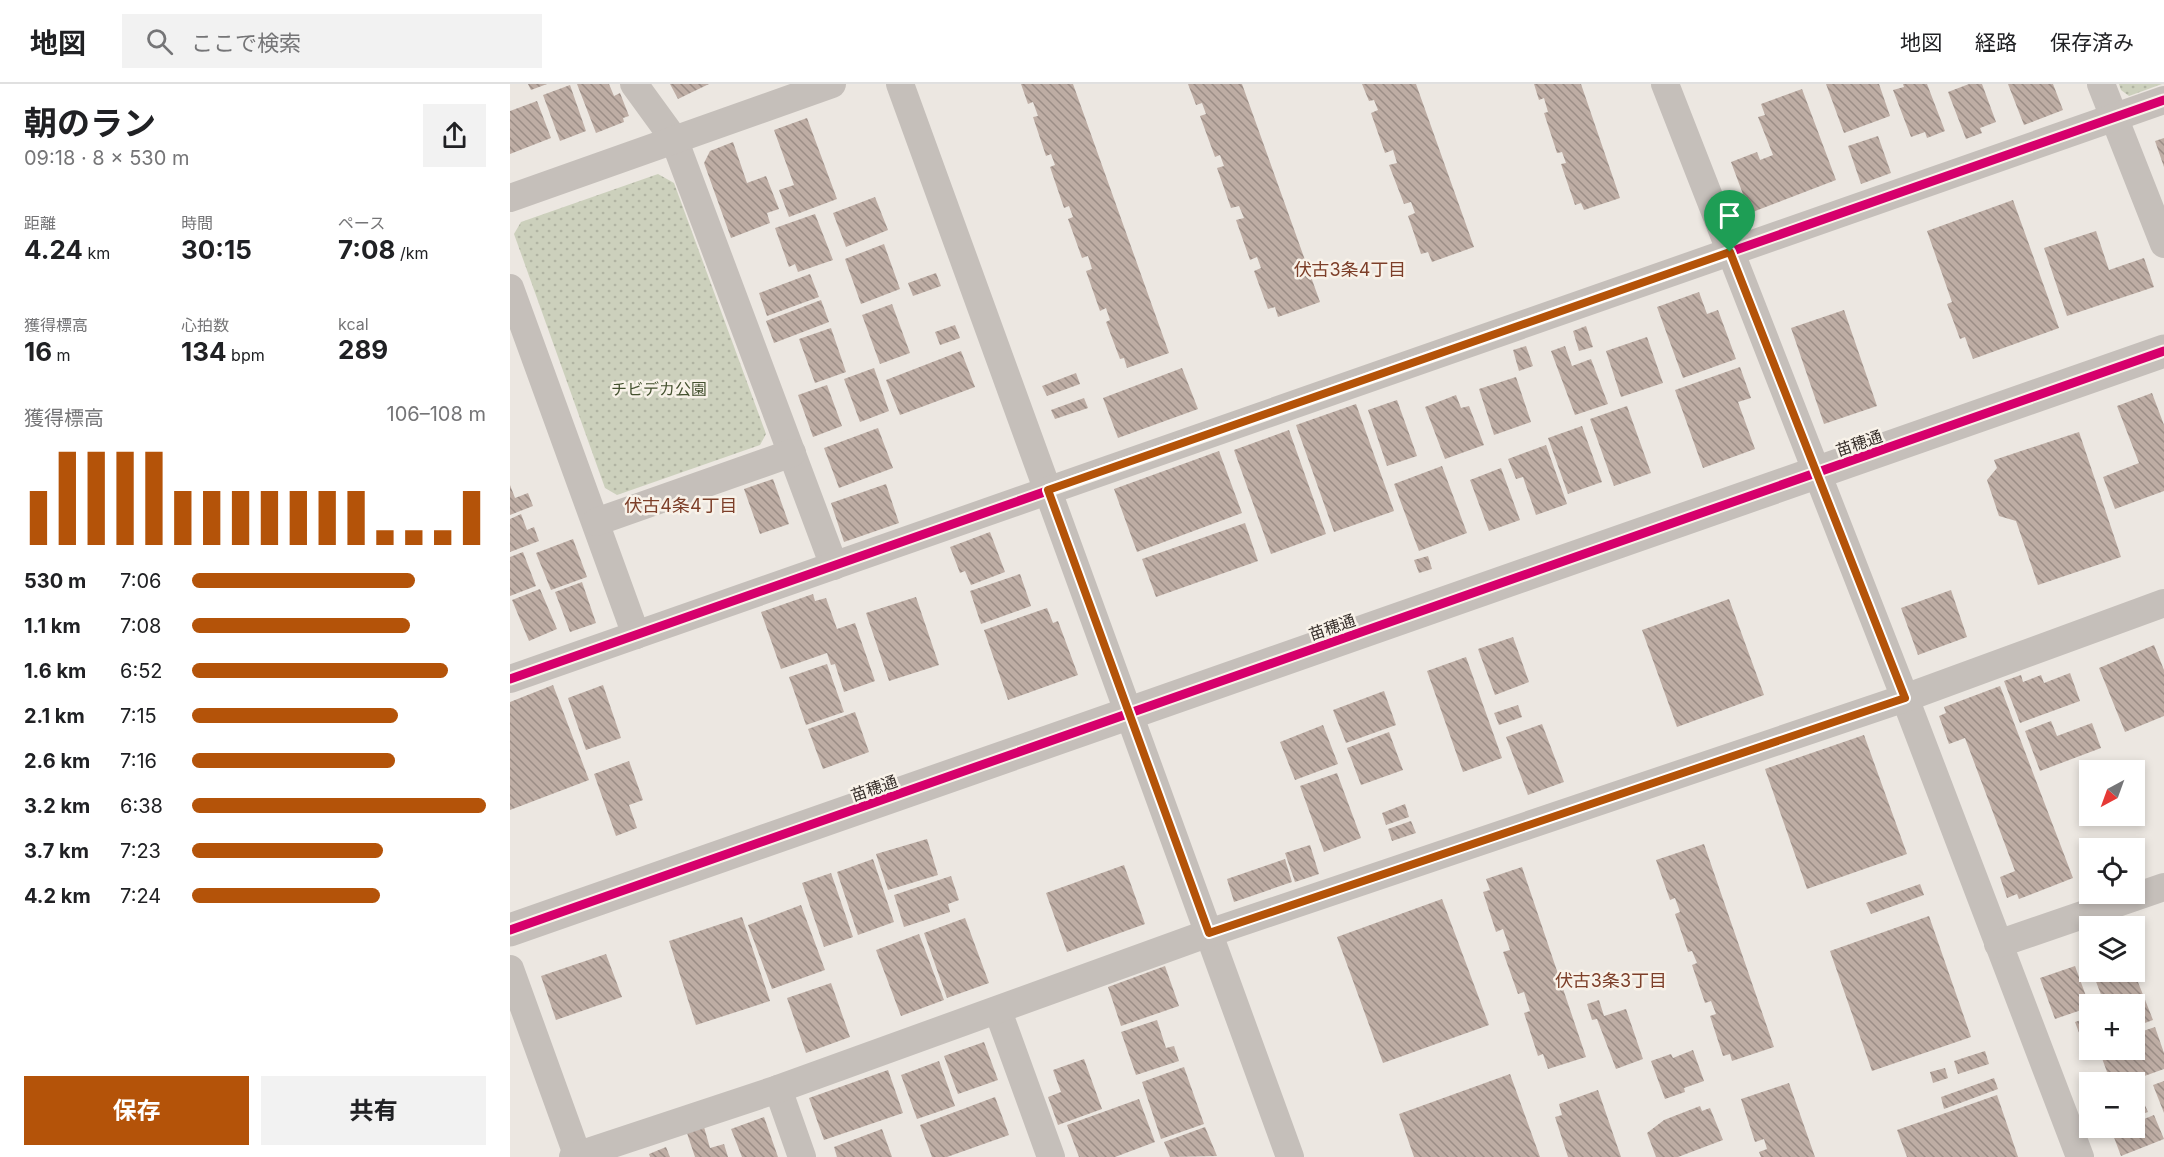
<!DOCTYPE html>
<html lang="ja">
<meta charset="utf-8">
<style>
:root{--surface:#fff;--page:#f2f2f2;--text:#202124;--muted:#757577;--line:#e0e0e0;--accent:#b45309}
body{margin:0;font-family:Inter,"Noto Sans JP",sans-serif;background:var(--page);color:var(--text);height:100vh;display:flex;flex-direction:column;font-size:22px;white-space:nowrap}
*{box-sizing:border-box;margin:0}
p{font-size:20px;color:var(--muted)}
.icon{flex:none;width:33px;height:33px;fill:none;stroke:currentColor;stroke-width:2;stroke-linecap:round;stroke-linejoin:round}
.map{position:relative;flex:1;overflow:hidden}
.sheet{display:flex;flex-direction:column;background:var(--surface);width:510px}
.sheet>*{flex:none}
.needle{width:39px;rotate:221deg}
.fabs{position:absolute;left:1569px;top:676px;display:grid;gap:12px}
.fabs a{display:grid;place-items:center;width:66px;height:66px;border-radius:0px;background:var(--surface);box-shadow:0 3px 9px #0003;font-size:30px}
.pin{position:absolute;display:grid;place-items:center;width:51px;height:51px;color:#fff;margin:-62px -26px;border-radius:50% 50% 50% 0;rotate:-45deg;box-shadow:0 0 6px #0007}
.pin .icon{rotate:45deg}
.round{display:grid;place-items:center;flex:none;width:63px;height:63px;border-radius:0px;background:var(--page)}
.overview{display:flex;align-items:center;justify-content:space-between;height:102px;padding:0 24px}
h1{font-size:33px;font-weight:700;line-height:45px}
.metrics{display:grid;grid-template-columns:repeat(3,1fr);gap:9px;height:102px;padding:6px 24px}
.metrics div{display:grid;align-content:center}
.metrics b{font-size:26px;font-weight:700}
.metrics small{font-size:16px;font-weight:400}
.metrics p{font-size:16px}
.chart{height:168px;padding:12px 24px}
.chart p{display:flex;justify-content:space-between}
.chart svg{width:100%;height:108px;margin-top:6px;stroke:var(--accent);stroke-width:6}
.cta{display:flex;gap:12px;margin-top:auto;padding:12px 24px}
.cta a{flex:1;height:69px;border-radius:0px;background:var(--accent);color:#fff;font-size:24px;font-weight:700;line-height:69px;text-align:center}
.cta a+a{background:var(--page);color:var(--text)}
ul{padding:0 24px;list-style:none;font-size:20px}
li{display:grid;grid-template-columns:96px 72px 1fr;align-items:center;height:45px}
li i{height:15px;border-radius:8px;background:var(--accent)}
header{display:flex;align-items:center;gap:36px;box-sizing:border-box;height:84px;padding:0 30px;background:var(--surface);border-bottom:2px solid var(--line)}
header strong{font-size:28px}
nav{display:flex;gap:33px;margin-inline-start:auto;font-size:21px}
.search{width:420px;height:54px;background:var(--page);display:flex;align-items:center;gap:15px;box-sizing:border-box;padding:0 21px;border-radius:0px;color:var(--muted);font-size:22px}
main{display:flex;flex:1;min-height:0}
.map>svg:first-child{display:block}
.park{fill:url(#park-dots)}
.building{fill:url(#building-back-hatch)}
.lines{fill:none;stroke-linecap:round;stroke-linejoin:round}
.minor{stroke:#c5bfba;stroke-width:28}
.tertiary{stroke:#c5bfba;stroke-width:33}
.cycleway-casing{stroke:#f8f2e9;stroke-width:13}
.cycleway{stroke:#d6006c;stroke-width:9}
.route-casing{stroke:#fff;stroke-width:12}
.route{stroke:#b45309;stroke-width:8}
.labels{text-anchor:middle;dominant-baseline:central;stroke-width:5;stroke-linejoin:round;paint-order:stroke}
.park-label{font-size:16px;fill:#44512f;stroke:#f8f2e9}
.street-label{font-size:16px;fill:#352d29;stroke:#f8f2e9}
.neighbourhood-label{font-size:18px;fill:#7d3f29;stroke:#f8f2e9}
</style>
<header>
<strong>地図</strong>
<div class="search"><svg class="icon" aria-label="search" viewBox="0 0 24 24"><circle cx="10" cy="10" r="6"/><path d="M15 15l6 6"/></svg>ここで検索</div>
<nav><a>地図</a><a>経路</a><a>保存済み</a></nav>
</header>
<main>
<section class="sheet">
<div class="overview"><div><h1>朝のラン</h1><p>09:18 · 8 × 530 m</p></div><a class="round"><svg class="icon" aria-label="share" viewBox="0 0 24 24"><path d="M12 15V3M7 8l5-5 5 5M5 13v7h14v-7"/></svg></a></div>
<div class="metrics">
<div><p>距離</p><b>4.24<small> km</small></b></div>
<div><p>時間</p><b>30:15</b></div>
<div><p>ペース</p><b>7:08<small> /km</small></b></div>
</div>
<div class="metrics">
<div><p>獲得標高</p><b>16<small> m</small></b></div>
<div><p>心拍数</p><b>134<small> bpm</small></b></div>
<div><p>kcal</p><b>289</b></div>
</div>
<div class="chart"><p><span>獲得標高</span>106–108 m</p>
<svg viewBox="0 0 160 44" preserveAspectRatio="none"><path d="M5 44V22M15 44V6M25 44V6M35 44V6M45 44V6M55 44V22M65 44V22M75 44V22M85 44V22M95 44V22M105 44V22M115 44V22M125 44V38M135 44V38M145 44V38M155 44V22"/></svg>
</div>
<ul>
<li><b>530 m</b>7:06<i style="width:76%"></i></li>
<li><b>1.1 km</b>7:08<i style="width:74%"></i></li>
<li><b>1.6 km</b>6:52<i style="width:87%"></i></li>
<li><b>2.1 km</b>7:15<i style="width:70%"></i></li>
<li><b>2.6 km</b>7:16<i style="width:69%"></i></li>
<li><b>3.2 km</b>6:38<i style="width:100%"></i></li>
<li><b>3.7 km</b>7:23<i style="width:65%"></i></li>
<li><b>4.2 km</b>7:24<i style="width:64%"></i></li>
</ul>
<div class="cta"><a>保存</a><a>共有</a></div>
</section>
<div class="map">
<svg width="1654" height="1073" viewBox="0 0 1654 1073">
<defs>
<pattern id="park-dots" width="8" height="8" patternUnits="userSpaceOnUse" patternTransform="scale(1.5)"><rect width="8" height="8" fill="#ccd0bc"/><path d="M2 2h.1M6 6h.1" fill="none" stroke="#b0b3a2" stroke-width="1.8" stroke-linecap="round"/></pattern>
<pattern id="building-back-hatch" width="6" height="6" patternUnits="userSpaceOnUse" patternTransform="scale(1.5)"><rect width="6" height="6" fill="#beada4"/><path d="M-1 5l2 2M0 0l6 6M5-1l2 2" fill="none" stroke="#9b8d86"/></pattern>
</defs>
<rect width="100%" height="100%" fill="#ece7e1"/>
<!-- park -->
<g class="park">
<path d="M1609,0h43l-33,12 -8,-6z"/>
<path d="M148,90l16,9 92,251 -6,11 -143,50 -12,-7 -91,-254 7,-12z"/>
</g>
<!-- building -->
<g class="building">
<path d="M18,0h19l-16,6z"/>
<path d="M67,0h32l5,12 6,-3 9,23 -6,2 1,4 -28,11z"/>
<path d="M160,0h39l-31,15z"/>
<path d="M511,0h52l96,269 -42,15 -3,-10 -4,1 -14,-37 4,-2 -4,-12 -6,3 -14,-40 6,-2 -4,-13 -6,2 -14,-39 5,-2 -4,-11 -5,2 -14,-41 5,-2 -4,-11 -5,2 -13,-39 5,-1 -5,-14 -5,2z"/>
<path d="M678,0h54l78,218 -42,15 -3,-10 -7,2 -14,-38 7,-3 -4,-11 -7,3 -14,-40 8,-2 -5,-12 -8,2 -14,-40 7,-2 -4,-11 -5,2 -15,-41 6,-2 -4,-11 -6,2z"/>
<path d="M852,0h54l58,163 -42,15 -4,-10 -7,2 -13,-38 7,-3 -4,-11 -7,2 -15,-39 8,-2 -4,-13 -8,3 -14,-40 7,-3 -4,-10 -5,1z"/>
<path d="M1024,0h47l39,114 -36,12 -3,-7 -6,2 -14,-41 5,-1 -4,-11 -5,1 -13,-40 4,-1 -4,-14 -5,2z"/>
<path d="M1316,0h53l11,32 -46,17z"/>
<path d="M1393,0h24l18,47 -18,7 -2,-6 -14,5 -18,-47 11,-3z"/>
<path d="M1459,0h13l14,38 -16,6 2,5 -16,6 -18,-47z"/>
<path d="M1498,0h45l10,26 -39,15z"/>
<path d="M60,1l16,46 -26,10 -17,-46z"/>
<path d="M1292,5l34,91 -86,33 -19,-51 26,-10 3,8 13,-5 -15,-38 7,-2 -4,-11z"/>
<path d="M27,17l14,37 -41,16v-43z"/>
<path d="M297,34l30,81 -48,18 -10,-27 15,-5 -20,-55z"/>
<path d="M1368,52l13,37 -30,11 -13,-38z"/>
<path d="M1654,54v29l-9,-26z"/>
<path d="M223,58l14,41 19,-7 13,33 -12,4 3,10 -39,15 -27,-75 6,-12z"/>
<path d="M365,113l13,33 -42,17 -13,-34z"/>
<path d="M1503,116l46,128 -86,31 -8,-22 -5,2 -13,-35 5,-2 -25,-71z"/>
<path d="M305,130l18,46 -35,12 -3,-8 -6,3 -14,-39z"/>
<path d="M1586,147l13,39 35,-12 10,29 -87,29 -23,-68z"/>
<path d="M374,160l16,45 -39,15 -16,-45z"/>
<path d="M426,189l5,13 -28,10 -5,-13z"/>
<path d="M300,190l9,23 -52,19 -8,-23z"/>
<path d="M1189,208l8,22 11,-4 18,49 -53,19 -26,-71z"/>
<path d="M311,216l8,22 -55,21 -8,-22z"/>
<path d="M382,220l18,49 -30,11 -18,-49z"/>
<path d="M1334,226l33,96 -53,18 -33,-96z"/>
<path d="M445,241l5,13 -20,7 -5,-13z"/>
<path d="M1076,242l7,21 -14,4 -6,-20z"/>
<path d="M321,244l15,44 -31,11 -16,-44z"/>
<path d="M1137,253l16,46 -42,14 -15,-46z"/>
<path d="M1016,262l7,20 -14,5 -6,-21z"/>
<path d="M1055,262l7,20 19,-7 17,45 -33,11 -24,-64z"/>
<path d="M451,267l14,36 -75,28 -14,-35z"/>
<path d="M1230,283l11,31 -13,4 17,47 -52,19 -28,-78z"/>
<path d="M364,284l15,43 -29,11 -16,-43z"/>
<path d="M672,284l16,41 -80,29 -15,-40z"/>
<path d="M566,289l4,11 -33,12 -5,-10z"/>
<path d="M1006,293l15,45 -37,13 -15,-46z"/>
<path d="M317,301l15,41 -29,11 -15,-42z"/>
<path d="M1642,309l12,32v66l-49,18 -12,-32 36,-14 -22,-57z"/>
<path d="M946,311l5,13 8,-2 15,39 -39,14 -20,-52z"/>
<path d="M574,314l4,10 -33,11 -4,-9z"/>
<path d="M887,316l20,56 -30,10 -19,-56z"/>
<path d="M846,320l38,107 -60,21 -38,-107z"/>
<path d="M1117,322l24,67 -37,13 -24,-67z"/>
<path d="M1072,342l20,56 -34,12 -20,-56z"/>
<path d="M368,344l15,40 -54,20 -15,-40z"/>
<path d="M779,346l37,104 -55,20 -37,-104z"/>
<path d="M1569,348l42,125 -83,28 -22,-64 -17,-5 -12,-36 10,-12 -3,-8z"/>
<path d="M1036,361l21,59 -31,11 -13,-38 -7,2 -8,-20z"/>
<path d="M709,367l23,62 -105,39 -23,-63z"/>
<path d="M932,382l25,67 -48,18 -25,-67z"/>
<path d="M991,384l19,52 -31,11 -19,-51z"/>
<path d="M263,395l16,45 -29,10 -16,-45z"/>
<path d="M376,400l13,39 -55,19 -13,-39z"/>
<path d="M0,401l5,13 13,-5 5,13 -23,9z"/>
<path d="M11,430l6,16 7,-3 5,14 -29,11v-33z"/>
<path d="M735,439l13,38 -102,36 -14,-38z"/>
<path d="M480,448l15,40 -34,13 -6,-14 -5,2 -10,-26z"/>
<path d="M63,455l14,38 -36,13 -15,-37z"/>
<path d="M13,468l13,34 -26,10v-39z"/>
<path d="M918,472l4,13 -13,4 -5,-13z"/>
<path d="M510,490l11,32 -50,18 -11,-33z"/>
<path d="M72,498l14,41 -26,9 -15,-40z"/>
<path d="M30,505l17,40 -28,12 -17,-41z"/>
<path d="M1441,506l16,47 -49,18 -17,-47z"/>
<path d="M303,510l2,7 11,-3 11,31 18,-6 20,58 -31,11 -9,-28 -4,1 -4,-12 -46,16 -20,-57z"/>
<path d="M406,513l23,68 -50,16 -23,-68z"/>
<path d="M1219,515l35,96 -87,32 -35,-97z"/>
<path d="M537,524l6,15 5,-2 20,54 -70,25 -24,-70z"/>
<path d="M1003,553l16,45 -34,13 -17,-46z"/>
<path d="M1644,561l10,25v46l-39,16 -26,-64z"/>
<path d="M956,573l36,101 -39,14 -36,-101z"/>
<path d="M317,580l17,48 -38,13 -17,-48z"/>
<path d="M1560,589l10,28 -60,22 -16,-42 17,-6 2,7 18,-7 3,8z"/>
<path d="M43,601l36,95 -79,30v-108z"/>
<path d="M93,601l18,53 -35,12 -18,-52z"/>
<path d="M1490,602l73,192 -54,21 -2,-5 -10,4 -7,-21 15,-6 -50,-133 -16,6 -10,-28 7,-3 -2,-6z"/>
<path d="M874,607l12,34 -50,18 -13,-33z"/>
<path d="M1008,621l4,12 -23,8 -5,-12z"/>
<path d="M345,628l14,40 -46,17 -15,-40z"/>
<path d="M1541,637l6,15 35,-13 9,25 -61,23 -15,-40z"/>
<path d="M1032,640l22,58 -36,13 -22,-58z"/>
<path d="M813,641l15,39 -43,16 -15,-38z"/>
<path d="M879,648l14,38 -42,15 -14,-37z"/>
<path d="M1354,651l43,119 -100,35 -42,-120z"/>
<path d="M119,677l14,39 -14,5 8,23 -21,8 -22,-62z"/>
<path d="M827,689l24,65 -37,14 -24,-66z"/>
<path d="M895,720l4,13 -23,8 -4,-12z"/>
<path d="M901,737l5,12 -24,8 -4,-12z"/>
<path d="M417,755l11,36 -50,15 -12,-36z"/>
<path d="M1194,760l70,203 -42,14 -2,-7 -7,2 -13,-40 6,-2 -5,-13 -6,2 -13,-38 5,-2 -5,-12 -4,1 -13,-38 5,-2 -5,-14 -5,2 -14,-40z"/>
<path d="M800,761l9,29 -24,8 -10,-29z"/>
<path d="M363,775l21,63 -36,13 -21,-63z"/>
<path d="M775,775l7,23 -58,20 -7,-23z"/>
<path d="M614,781l21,59 -78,28 -21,-59z"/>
<path d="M1012,783l64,190 -38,12 -5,-15 -5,2 -14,-43 6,-2 -6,-19 -6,2 -15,-42 7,-2 -7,-21 -7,3 -13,-40 7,-2 -4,-11z"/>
<path d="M321,789l22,64 -29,10 -22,-64z"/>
<path d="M441,792l8,24 -11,4 2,8 -46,15 -10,-32z"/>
<path d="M1410,800l4,11 -53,19 -5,-11z"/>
<path d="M932,815l47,126 -106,38 -46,-126z"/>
<path d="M291,821l24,65 -53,19 -24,-64z"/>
<path d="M1419,832l42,121 -99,34 -42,-120z"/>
<path d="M232,833l28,84 -74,24 -27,-84z"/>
<path d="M455,834l24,65 -42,15 -23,-65z"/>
<path d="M409,850l25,66 -43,16 -25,-66z"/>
<path d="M1580,856v21h-1l-6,-18z"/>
<path d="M96,870l16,43 -66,23 -15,-44z"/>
<path d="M655,882l14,40 -58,20 -13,-39z"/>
<path d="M1565,882l15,41 -35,12 -15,-41z"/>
<path d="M1604,888h20l19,48 -19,7v-22h-29l-10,-26z"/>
<path d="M321,899l19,54 -44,16 -19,-55z"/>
<path d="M1089,916l5,16 22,-7 17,50 -27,10 -19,-50 -5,1 -5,-16z"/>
<path d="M1580,933v27l-6,2 -9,-24z"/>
<path d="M647,936l9,28 8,-2 5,15 -43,14 -15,-43z"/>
<path d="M1645,943l9,26v16l-39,14h-14l-12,-33h35v-16z"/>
<path d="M474,958l14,38 -40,14 -14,-38z"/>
<path d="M1183,966l11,31 -20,7 1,4 -20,7 -14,-38 20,-7 2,4z"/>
<path d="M1475,967l4,13 -31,10 -4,-13z"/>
<path d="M574,975l18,50 -44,16 -10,-28 13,-5 -8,-22z"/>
<path d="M429,977l16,45 -38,13 -16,-44z"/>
<path d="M674,983l20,57 -43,15 -19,-57z"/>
<path d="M1435,984l3,10 -15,5 -3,-11z"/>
<path d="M378,986l15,43 -79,27 -15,-42z"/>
<path d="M1000,990l30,83h-126l-15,-43z"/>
<path d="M1484,994l4,11 -54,20 -3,-12z"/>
<path d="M1654,997v32l-11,-28z"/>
<path d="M1279,999l26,74h-54l-2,-5 8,-3 -3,-10 -9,3 -14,-43z"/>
<path d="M1088,1006l23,67h-53l-13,-40 7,-2 -3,-11z"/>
<path d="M1628,1006l10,22 -14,5v-26z"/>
<path d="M1487,1011l21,62h-111l-10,-27z"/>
<path d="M485,1013l14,38 -62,22h-15l-12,-32z"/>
<path d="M629,1015l16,43 -40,15h-36l-12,-32z"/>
<path d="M1190,1022l2,5 8,-3 13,32 -45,17h-22l-9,-24 17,-13z"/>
<path d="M1644,1031l10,24 -43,17 -9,-24 9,-4h13v-5z"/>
<path d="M254,1033l14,40h-36l-11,-28z"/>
<path d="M194,1043l6,21 14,-4 4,13h-33l-8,-24z"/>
<path d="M695,1043l12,29 -47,1 -6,-15z"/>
<path d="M372,1045l10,28h-55l-3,-10z"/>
<path d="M156,1063l4,10h-20l-1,-3z"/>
</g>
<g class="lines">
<!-- minor -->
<g class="minor">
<path d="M124,0l40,55 160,427"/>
<path d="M390,0l390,1073"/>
<path d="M1155,0l240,614 175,459"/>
<path d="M1591,0l63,160"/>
<path d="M0,114l322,-114"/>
<path d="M0,204l126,347"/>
<path d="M86,438l196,-69"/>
<path d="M0,595l1654,-579"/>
<path d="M1488,860l166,-57"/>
<path d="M0,885l68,188"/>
<path d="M488,927l53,146"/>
<path d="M268,1005l24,68"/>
<path d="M63,1073l205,-68 431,-156 696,-235 259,-95"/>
</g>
<!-- tertiary -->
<path class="tertiary" d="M0,846l1654,-579"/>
<defs>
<g id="cycleway">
<path d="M0,595l1654,-579"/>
<path d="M0,846l1654,-579"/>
</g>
</defs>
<!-- cycleway casing -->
<use href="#cycleway" class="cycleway-casing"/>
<!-- cycleway -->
<use href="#cycleway" class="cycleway"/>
</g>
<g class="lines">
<defs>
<path id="route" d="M1220,168l175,446 -696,235 -161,-443z"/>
</defs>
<!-- route casing -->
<use href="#route" class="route-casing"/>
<!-- route -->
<use href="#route" class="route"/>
</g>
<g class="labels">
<!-- park labels -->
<g class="park-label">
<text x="149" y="305">チビデカ公園</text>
</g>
<!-- street labels -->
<g class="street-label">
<text transform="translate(1349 359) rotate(-19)">苗穂通</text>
<text transform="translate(822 543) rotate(-19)">苗穂通</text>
<text transform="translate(364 704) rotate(-19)">苗穂通</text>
</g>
<!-- neighbourhood labels -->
<g class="neighbourhood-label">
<text x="840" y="185">伏古3条4丁目</text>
<text x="171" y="421">伏古4条4丁目</text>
<text x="1101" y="896">伏古3条3丁目</text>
</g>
</g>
</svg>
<div class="fabs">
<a><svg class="needle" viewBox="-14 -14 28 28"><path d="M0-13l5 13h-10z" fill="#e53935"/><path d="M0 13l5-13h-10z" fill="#757577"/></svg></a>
<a><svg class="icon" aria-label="locate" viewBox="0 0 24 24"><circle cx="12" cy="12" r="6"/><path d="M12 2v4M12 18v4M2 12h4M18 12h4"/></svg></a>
<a><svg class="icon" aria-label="layers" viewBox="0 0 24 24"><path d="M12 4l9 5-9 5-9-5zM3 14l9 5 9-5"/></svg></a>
<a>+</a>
<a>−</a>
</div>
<div class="pin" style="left:1220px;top:168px;background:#1e9e55"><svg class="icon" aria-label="arrive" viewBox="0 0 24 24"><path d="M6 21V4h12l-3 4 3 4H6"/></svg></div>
</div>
</main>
